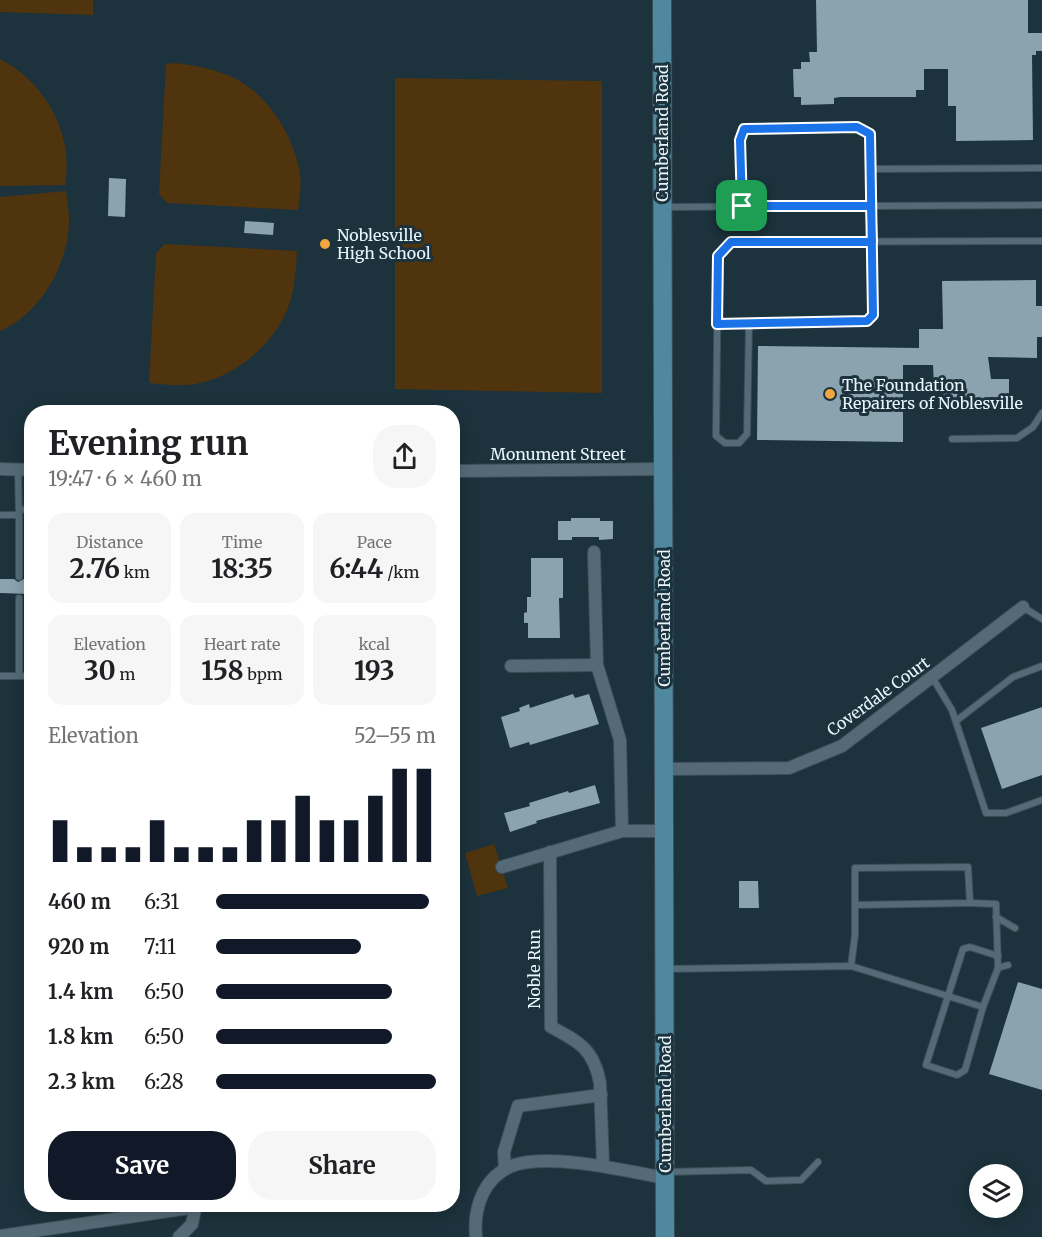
<!DOCTYPE html>
<meta charset="utf-8">
<style>
:root{--surface:#fff;--page:#f6f6f6;--text:#202124;--muted:#757577;--accent:#111827}
body{margin:0;font-family:Merriweather,serif;background:var(--page);color:var(--text);height:100vh;display:flex;flex-direction:column;font-size:22px;white-space:nowrap}
*{box-sizing:border-box;margin:0}
p{font-size:20px;color:var(--muted)}
.icon{flex:none;width:33px;height:33px;fill:none;stroke:currentColor;stroke-width:2;stroke-linecap:round;stroke-linejoin:round}
.map{position:relative;flex:1;overflow:hidden}
.sheet{position:absolute;left:24px;top:405px;width:436px;height:807px;display:flex;flex-direction:column;background:var(--surface);border-radius:24px;box-shadow:0 3px 15px #0003}
.sheet>*{flex:none}
.tools{position:absolute;left:969px;top:1164px;display:grid;gap:12px}
.tools a{display:grid;place-items:center;width:54px;height:54px;border-radius:50%;background:var(--surface);box-shadow:0 3px 15px #0003;font-size:30px}
.pin{position:absolute;display:grid;place-items:center;width:51px;height:51px;color:#fff;margin:-26px;border-radius:12px;box-shadow:0 3px 9px #0006}
.round{display:grid;place-items:center;flex:none;width:63px;height:63px;border-radius:24px;background:var(--page)}
.overview{display:flex;align-items:center;justify-content:space-between;height:102px;padding:0 24px}
h1{font-size:33px;font-weight:700;line-height:45px}
.metrics{display:grid;grid-template-columns:repeat(3,1fr);gap:9px;height:102px;padding:6px 24px}
.metrics div{display:grid;align-content:center;border-radius:15px;background:var(--page);text-align:center}
.metrics b{font-size:26px;font-weight:700}
.metrics small{font-size:16px;font-weight:400}
.metrics p{font-size:16px}
.chart{height:168px;padding:12px 24px}
.chart p{display:flex;justify-content:space-between}
.chart svg{width:100%;height:108px;margin-top:6px;stroke:var(--accent);stroke-width:6}
.primary-button{display:flex;gap:12px;margin-top:auto;padding:12px 24px}
.primary-button a{flex:1;height:69px;border-radius:24px;background:var(--accent);color:#fff;font-size:24px;font-weight:700;line-height:69px;text-align:center}
.primary-button a+a{background:var(--page);color:var(--text)}
ul{padding:0 24px;list-style:none;font-size:20px}
li{display:grid;grid-template-columns:96px 72px 1fr;align-items:center;height:45px}
li i{height:15px;border-radius:8px;background:var(--accent)}
.map>svg:first-child{display:block}
.green{fill:#50340e}
.building{fill:#8aa3af}
.lines{fill:none;stroke-linecap:round;stroke-linejoin:round}
.lane-casing{stroke:#3b4f57;stroke-width:8}
.street-casing{stroke:#3b4f57;stroke-width:14}
.secondary-casing{stroke:#3b4f57;stroke-width:20}
.lane{stroke:#546b77;stroke-width:6}
.street{stroke:#546b77;stroke-width:12}
.secondary{stroke:#50889f;stroke-width:18}
.route-casing{stroke:#fff;stroke-width:12}
.route{stroke:#1a73e8;stroke-width:8}
.poi-dot{fill:#f1a63f;stroke:#1c323c;stroke-width:2}
.labels{text-anchor:middle;dominant-baseline:central;stroke-width:6;stroke-linejoin:round;paint-order:stroke}
.street-label{font-size:16px;fill:#e9f6fd;stroke:#1c323c}
.poi-label{font-size:16px;fill:#e9f6fd;stroke:#1c323c;text-anchor:start}
</style>
<div class="map">
<svg width="1042" height="1237" viewBox="0 0 1042 1237">
<rect width="100%" height="100%" fill="#1c323c"/>
<!-- green -->
<g class="green">
<path d="M0,0h93v15l-93,-3z"/>
<path d="M0,59c45,23 74,75 65,126l-65,1z"/>
<path d="M175,63c17,2 34,5 50,11 38,14 66,56 74,94 3,13 1,29 -1,42l-131,-7 -8,-9 7,-130z"/>
<path d="M395,78l207,3v312l-207,-4z"/>
<path d="M66,191c1,8 2,16 3,24 2,45 -27,98 -69,116v-134z"/>
<path d="M165,244l132,7c-1,17 -2,34 -7,51 -12,38 -50,72 -90,81 -16,4 -34,2 -51,0l7,-130z"/>
<path d="M494,844l14,44 -31,8 -12,-43z"/>
</g>
<!-- building -->
<g class="building">
<path d="M816,0h212v33h14v18h-6v4h-4l1,85 -77,1v-35h-8v-37h-24v21h-8v7h-76l-6,1v6l-33,1v-8h-7l-1,-28h8v-7h9l-1,-10h8z"/>
<path d="M109,178l17,1 -1,38 -17,-1z"/>
<path d="M245,221l29,2 -1,12 -29,-2z"/>
<path d="M1036,280v26h6v31h-5v21l-49,-1 3,22h18v22h-65l-1,-14h-9l-1,-22h-30v77l-146,-2 1,-94 161,2v-19h24l-1,-48z"/>
<path d="M571,518h29v3h13v18l-14,1v-3h-27v3h-14v-19h13z"/>
<path d="M531,558h32v40h-4l1,40h-32v-15h-4v-10l3,-1v-15h4z"/>
<path d="M0,579h14l4,3 6,-3h5v15l-29,-1z"/>
<path d="M573,694l2,4 14,-4 10,30 -69,21 -1,-3 -19,6 -9,-31 19,-6 -1,-3 10,-4 1,4z"/>
<path d="M1042,707v68l-40,14 -21,-61z"/>
<path d="M595,785l5,18 -64,18 1,2 -27,9 -6,-19 26,-7 -1,-3 39,-12 1,2z"/>
<path d="M739,881h19l1,27h-20z"/>
<path d="M1018,982l24,7v101l-53,-16z"/>
</g>
<g class="lines">
<defs>
<g id="lane">
<path d="M871,169l171,-1"/>
<path d="M742,206l-2,-66 4,-11 113,-2 13,7 3,181 -6,6 -118,2 -2,111 -8,9h-14l-9,-7 2,-180 13,-14 311,-1"/>
<path d="M663,207l379,-2"/>
<path d="M717,324l32,-1"/>
<path d="M952,439l65,-1 16,-11 9,-14"/>
<path d="M19,510l13,-1"/>
<path d="M0,515h19l-1,-46"/>
<path d="M19,515v62"/>
<path d="M19,598v78"/>
<path d="M1023,607l19,12"/>
<path d="M0,676h32"/>
<path d="M932,677l20,33 34,103h20l36,-13"/>
<path d="M956,721l57,-44 29,-11"/>
<path d="M996,917l19,11"/>
<path d="M851,966l4,-31v-67l113,-1 2,36 -115,2"/>
<path d="M998,968l10,-3"/>
<path d="M665,969l186,-3 132,41 15,-39 -2,-64 -26,-1"/>
<path d="M983,1007l-18,63 -8,5 -31,-10 37,-116 7,-2 28,9"/>
<path d="M666,1172l85,-2 15,11 35,-1 17,-18"/>
</g>
<g id="street">
<path d="M0,469l32,1"/>
<path d="M453,471l211,-2"/>
<path d="M594,552l3,113 23,75 2,91"/>
<path d="M511,666l86,-1"/>
<path d="M664,769l125,-1 53,-22 181,-139"/>
<path d="M550,852l1,175c29,15 43,23 49,56l3,83"/>
<path d="M502,867l120,-36h42"/>
<path d="M505,1169l-1,-17 14,-46 83,-11"/>
<path d="M0,1236l196,-29"/>
<path d="M179,1237l13,-13 4,-20"/>
<path d="M476,1237c-3,-31 9,-64 42,-73 38,-10 109,7 147,14"/>
</g>
<path id="secondary" d="M662,0l3,1237"/>
</defs>
<!-- lane casing -->
<use href="#lane" class="lane-casing"/>
<!-- street casing -->
<use href="#street" class="street-casing"/>
<!-- secondary casing -->
<use href="#secondary" class="secondary-casing"/>
<!-- lane -->
<use href="#lane" class="lane"/>
<!-- street -->
<use href="#street" class="street"/>
<!-- secondary -->
<use href="#secondary" class="secondary"/>
</g>
<g class="lines">
<defs>
<path id="route" d="M742,206h129l1,36h-141l-13,14 -1,68 150,-3 6,-6 -3,-181 -13,-7 -113,2 -4,11 2,66"/>
</defs>
<!-- route casing -->
<use href="#route" class="route-casing"/>
<!-- route -->
<use href="#route" class="route"/>
</g>
<!-- markers -->
<g class="poi-dot">
<circle cx="325" cy="244" r="6"/>
<circle cx="830" cy="394" r="6"/>
</g>
<g class="labels">
<!-- street labels -->
<g class="street-label">
<text transform="translate(662 133) rotate(-90)">Cumberland Road</text>
<text x="558" y="454">Monument Street</text>
<text transform="translate(664 618) rotate(-90)">Cumberland Road</text>
<text transform="translate(878 696) rotate(-36)">Coverdale Court</text>
<text transform="translate(534 969) rotate(-90)">Noble Run</text>
<text transform="translate(665 1104) rotate(-90)">Cumberland Road</text>
</g>
<!-- poi labels -->
<g class="poi-label">
<text x="337" y="235">Noblesville<tspan x="337" dy="18">High School</tspan></text>
<text x="842" y="385">The Foundation<tspan x="842" dy="18">Repairers of Noblesville</tspan></text>
</g>
</g>
</svg>
<div class="tools">
<a><svg class="icon" aria-label="layers" viewBox="0 0 24 24"><path d="M12 4l9 5-9 5-9-5zM3 14l9 5 9-5"/></svg></a>
</div>
<div class="pin" style="left:742px;top:206px;background:#1e9e55"><svg class="icon" aria-label="arrive" viewBox="0 0 24 24"><path d="M6 21V4h12l-3 4 3 4H6"/></svg></div>
<section class="sheet">
<div class="overview"><div><h1>Evening run</h1><p>19:47 · 6 × 460 m</p></div><a class="round"><svg class="icon" aria-label="share" viewBox="0 0 24 24"><path d="M12 15V3M7 8l5-5 5 5M5 13v7h14v-7"/></svg></a></div>
<div class="metrics">
<div><p>Distance</p><b>2.76<small> km</small></b></div>
<div><p>Time</p><b>18:35</b></div>
<div><p>Pace</p><b>6:44<small> /km</small></b></div>
</div>
<div class="metrics">
<div><p>Elevation</p><b>30<small> m</small></b></div>
<div><p>Heart rate</p><b>158<small> bpm</small></b></div>
<div><p>kcal</p><b>193</b></div>
</div>
<div class="chart"><p><span>Elevation</span>52–55 m</p>
<svg viewBox="0 0 160 44" preserveAspectRatio="none"><path d="M5 44V27M15 44V38M25 44V38M35 44V38M45 44V27M55 44V38M65 44V38M75 44V38M85 44V27M95 44V27M105 44V17M115 44V27M125 44V27M135 44V17M145 44V6M155 44V6"/></svg>
</div>
<ul>
<li><b>460 m</b>6:31<i style="width:97%"></i></li>
<li><b>920 m</b>7:11<i style="width:66%"></i></li>
<li><b>1.4 km</b>6:50<i style="width:80%"></i></li>
<li><b>1.8 km</b>6:50<i style="width:80%"></i></li>
<li><b>2.3 km</b>6:28<i style="width:100%"></i></li>
</ul>
<div class="primary-button"><a>Save</a><a>Share</a></div>
</section>
</div>
